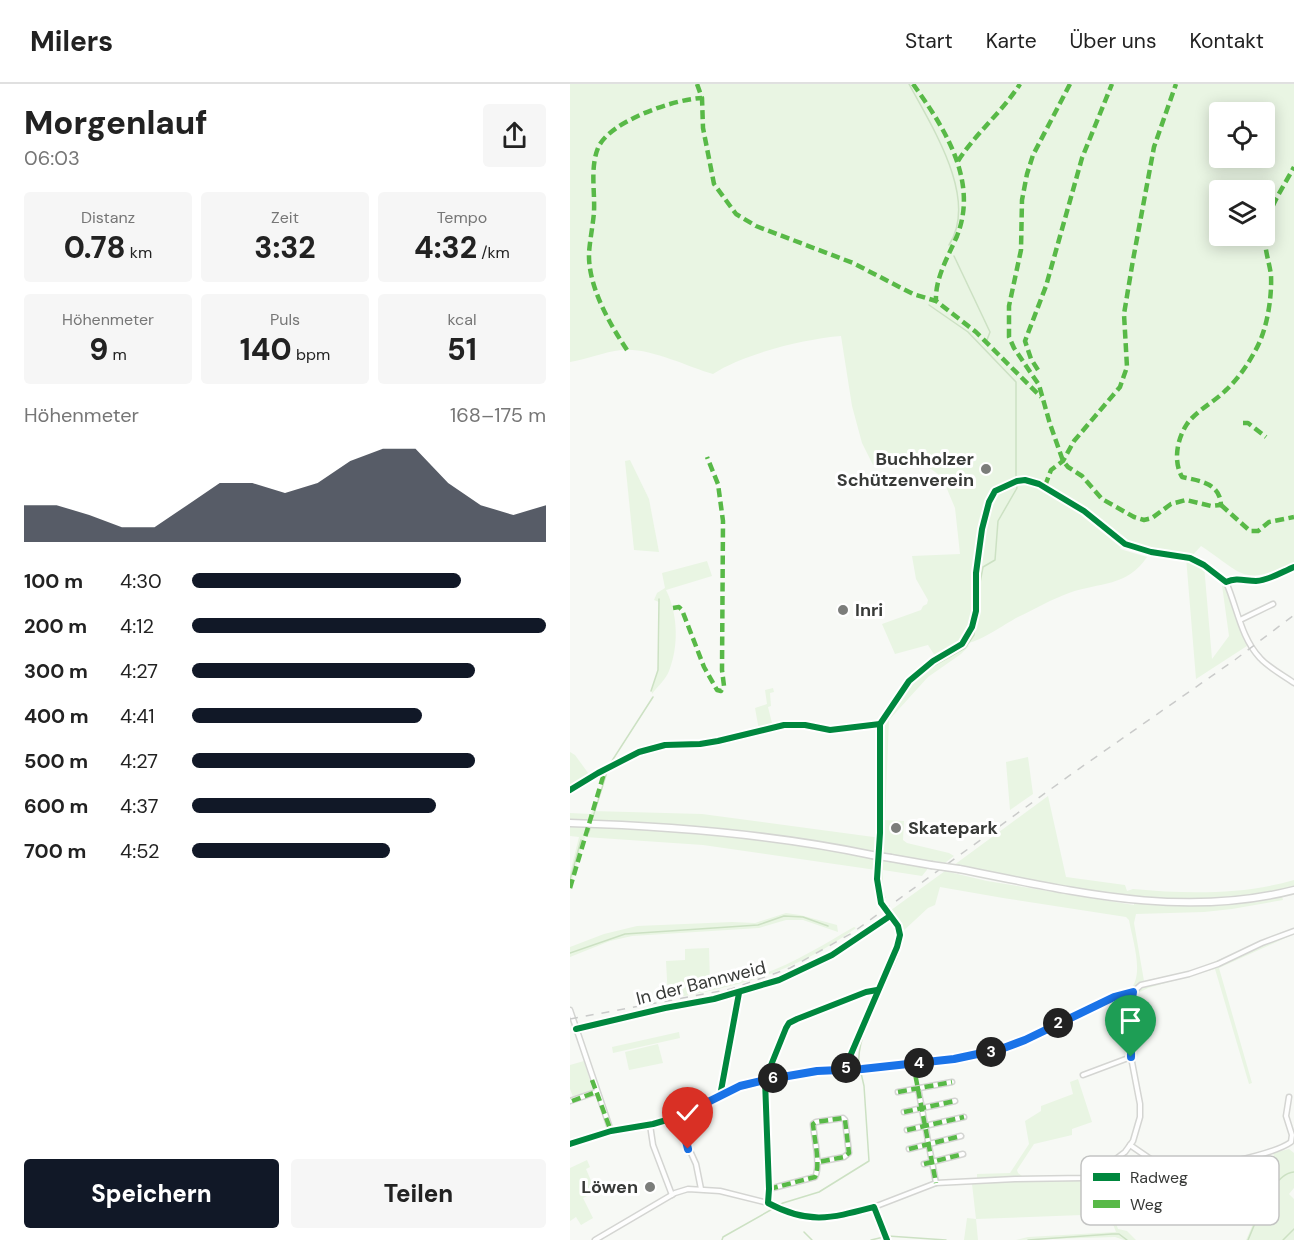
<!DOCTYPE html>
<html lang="de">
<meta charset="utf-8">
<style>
:root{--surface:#fff;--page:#f6f6f6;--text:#222;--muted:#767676;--line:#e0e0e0;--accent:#111827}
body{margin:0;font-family:"DM Sans",sans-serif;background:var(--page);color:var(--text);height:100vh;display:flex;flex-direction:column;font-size:22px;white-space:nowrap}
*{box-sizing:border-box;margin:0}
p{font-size:20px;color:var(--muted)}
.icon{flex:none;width:33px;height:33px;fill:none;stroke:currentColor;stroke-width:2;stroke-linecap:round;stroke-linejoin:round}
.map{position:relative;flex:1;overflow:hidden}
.details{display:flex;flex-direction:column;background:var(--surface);width:570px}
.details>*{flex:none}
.buttons{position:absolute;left:639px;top:18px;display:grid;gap:12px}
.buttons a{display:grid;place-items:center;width:66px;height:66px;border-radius:6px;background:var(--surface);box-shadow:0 3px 15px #0003;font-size:30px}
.pin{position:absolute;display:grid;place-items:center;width:51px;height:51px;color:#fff;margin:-62px -26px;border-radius:50% 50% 50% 0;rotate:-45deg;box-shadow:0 0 6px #0007}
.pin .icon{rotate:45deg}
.km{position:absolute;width:30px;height:30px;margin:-15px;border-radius:50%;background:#222;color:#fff;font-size:16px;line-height:30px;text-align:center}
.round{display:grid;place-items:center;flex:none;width:63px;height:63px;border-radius:6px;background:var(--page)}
.summary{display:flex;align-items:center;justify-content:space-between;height:102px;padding:0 24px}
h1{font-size:33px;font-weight:800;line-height:45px}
.figures{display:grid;grid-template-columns:repeat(3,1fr);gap:9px;height:102px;padding:6px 24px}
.figures div{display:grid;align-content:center;border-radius:6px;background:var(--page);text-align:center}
.figures b{font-size:30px;font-weight:800}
.figures small{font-size:16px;font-weight:400}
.figures p{font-size:16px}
.chart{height:168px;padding:12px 24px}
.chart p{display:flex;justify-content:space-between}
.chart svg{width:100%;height:108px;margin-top:6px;fill:var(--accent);opacity:.7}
.button{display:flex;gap:12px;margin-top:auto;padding:12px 24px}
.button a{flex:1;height:69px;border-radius:6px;background:var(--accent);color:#fff;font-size:24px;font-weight:800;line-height:69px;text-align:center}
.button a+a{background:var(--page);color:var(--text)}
ul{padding:0 24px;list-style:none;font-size:20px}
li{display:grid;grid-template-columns:96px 72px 1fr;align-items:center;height:45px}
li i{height:15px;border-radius:8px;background:var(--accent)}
header{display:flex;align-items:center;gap:36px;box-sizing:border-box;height:84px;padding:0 30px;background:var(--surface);border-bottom:2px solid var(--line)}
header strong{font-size:28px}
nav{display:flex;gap:33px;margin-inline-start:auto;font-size:21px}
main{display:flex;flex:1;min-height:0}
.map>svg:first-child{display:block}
.green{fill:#e9f5e3;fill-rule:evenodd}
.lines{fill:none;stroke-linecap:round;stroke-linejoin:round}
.stream{stroke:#cce1c3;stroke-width:1.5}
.minor-casing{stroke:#d4d5d2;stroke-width:7}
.secondary-casing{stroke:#d4d5d2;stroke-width:9}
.minor{stroke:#fefefe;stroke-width:4}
.secondary{stroke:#fefefe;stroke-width:6}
.rail{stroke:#cacbca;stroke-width:1.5;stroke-dasharray:8 8;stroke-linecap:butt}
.secondary-bridge-casing{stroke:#d4d5d2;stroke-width:9;stroke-linecap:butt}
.secondary-bridge{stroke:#fefefe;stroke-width:6}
.quiet{stroke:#58b947;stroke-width:4.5;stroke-dasharray:9 4.5;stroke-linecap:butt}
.cycleway-casing{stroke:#fff;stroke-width:10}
.cycleway{stroke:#00873e;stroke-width:6}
.route-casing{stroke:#fff;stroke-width:12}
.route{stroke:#1a73e8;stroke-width:8}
.poi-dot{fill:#7b7d7a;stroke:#fff;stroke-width:2}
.labels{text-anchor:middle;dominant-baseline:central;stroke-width:6;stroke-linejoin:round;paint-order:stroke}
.poi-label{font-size:18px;font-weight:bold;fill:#383a38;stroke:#fff;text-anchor:end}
.street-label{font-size:18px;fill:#383a38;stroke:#fff}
.key{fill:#fff;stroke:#c3c4c3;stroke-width:1.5}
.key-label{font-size:16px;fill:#383a38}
</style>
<header>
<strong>Milers</strong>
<nav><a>Start</a><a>Karte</a><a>Über uns</a><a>Kontakt</a></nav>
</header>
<main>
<section class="details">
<div class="summary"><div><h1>Morgenlauf</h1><p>06:03</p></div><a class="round"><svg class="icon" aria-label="share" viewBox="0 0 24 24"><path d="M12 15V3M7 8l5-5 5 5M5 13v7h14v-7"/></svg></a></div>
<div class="figures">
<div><p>Distanz</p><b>0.78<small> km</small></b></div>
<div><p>Zeit</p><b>3:32</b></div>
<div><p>Tempo</p><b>4:32<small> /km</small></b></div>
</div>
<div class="figures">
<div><p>Höhenmeter</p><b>9<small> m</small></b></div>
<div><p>Puls</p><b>140<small> bpm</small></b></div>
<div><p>kcal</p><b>51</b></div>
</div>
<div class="chart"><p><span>Höhenmeter</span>168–175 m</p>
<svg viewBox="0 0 160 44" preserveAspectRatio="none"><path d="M0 44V29L10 29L20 33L30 38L40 38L50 29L60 20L70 20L80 24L90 20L100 11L110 6L120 6L130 20L140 29L150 33L160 29V44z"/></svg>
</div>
<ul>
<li><b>100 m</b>4:30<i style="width:76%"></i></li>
<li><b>200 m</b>4:12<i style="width:100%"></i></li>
<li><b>300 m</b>4:27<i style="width:80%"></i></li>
<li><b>400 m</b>4:41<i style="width:65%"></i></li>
<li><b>500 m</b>4:27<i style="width:80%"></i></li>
<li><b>600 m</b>4:37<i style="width:69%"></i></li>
<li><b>700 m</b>4:52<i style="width:56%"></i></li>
</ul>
<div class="button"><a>Speichern</a><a>Teilen</a></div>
</section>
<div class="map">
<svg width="724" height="1156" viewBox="0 0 724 1156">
<rect width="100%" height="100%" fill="#f7f9f5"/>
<!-- green -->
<g class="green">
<path d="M0,0h724v479c-53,23 -49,12 -93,-17l-11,12 14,7 8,94 17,-23 -8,-58 5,4 24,62 -54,35 -10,-122 -68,-19 -73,-54h-6l23,17 30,18 30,25 -2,5 27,8c-20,30 -47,25 -78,36 -17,6 -34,16 -51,24 -15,8 -38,25 -54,27l5,2 -8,8 -33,23 -39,43 -4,100 19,1 -1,19 4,3 42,10 5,3 -9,7 -11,-2 -12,15 -39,-6v19l3,9h-5l-5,-28 -173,-25 -118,-8 -15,51v-15l9,-36 -9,-1v-23l21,1 1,-3 110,3 179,24v-114l28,-43 28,-22 -9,-14 -33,9 -13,-30 39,-14 2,-4 4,-2 1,-4 -12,-21 -4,-23 48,-2 -5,-46 -13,-31 -11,-8 -15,-5 -43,1 -11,-22 -10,-37 -11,-70c-37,3 -98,18 -128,38 -27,-8 -64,-27 -92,-24 -17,2 -34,9 -51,12zM650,28h44v46h-44zM650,106h44v46h-44z"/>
<path d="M60,376l19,39 10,53 -25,-2 -9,-89z"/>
<path d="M137,477l5,15 -46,14c12,24 13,56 3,81 -3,8 -12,16 -17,23 -2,-9 6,-18 6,-28 2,-21 1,-42 1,-64l-5,-2 3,-7 8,-5 -3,-15z"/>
<path d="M203,604l1,4 -4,1 1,13 -3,1 5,20 -14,3 -4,-22 12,-4 -2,-14z"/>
<path d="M0,668l5,3 16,22 -21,13z"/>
<path d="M458,673l5,37 -23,16 -4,-48z"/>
<path d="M478,712l18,81 59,8 2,6 6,-2c54,5 109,6 161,-9v6l-14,4 3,10 -51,9 -28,3 -68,2 -2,9 10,58 50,-11 99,-41 1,5 -75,34 33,115 -3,1 -34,-115 -67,19 -8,4 -4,7 -6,-10c15,-13 2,-51 -1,-69l-3,-3 -123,-19 -63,-11 -5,18 -7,3 -27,25 -4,-12 -10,-8 58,-42 42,10 147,24v-7l-126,-22 -54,-11z"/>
<path d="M216,829l14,2 37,10 1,7 -35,-12h-17l-27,8 -127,8 -22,5 -40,16v-10l34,-13 33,-8 95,-4 23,1z"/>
<path d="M284,843l2,1c-60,44 -116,58 -188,71l-2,-38 19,-1v-11l24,-1 1,34c50,4 102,-31 144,-55z"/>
<path d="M109,948l1,6 -67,15 -1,-6z"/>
<path d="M88,960l5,19 -34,7 -4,-18z"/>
<path d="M14,977l9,29 -20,7 -3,-8v-24z"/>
<path d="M508,995l14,43 -20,7v6l-38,9 -17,26 1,3 4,3 58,-1 19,-7 4,7 -10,5 13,26 4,-1 8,24 9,2 9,9h-12l-9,-3 -99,3 12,-3 88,-5 -7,-18 -133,5 2,21h-14l3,-22 9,1 -4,-35h5v-10l33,-1 19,-29 -4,-23 16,-10v-5l32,-12 -3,-12z"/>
<path d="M719,1065l5,4v35l-5,6 5,5v41h-48l18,-41 -9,-13 -31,8 3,8 -22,8 -4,-12 22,-8 -2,-5 57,-15 -5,-17z"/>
<path d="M17,1076l3,7 -4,2 6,14 3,-1 4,8 -16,8 10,20 -12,7 -5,-8 -6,4v-53z"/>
</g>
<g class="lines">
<!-- stream -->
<g class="stream">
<path d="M339,0c23,43 70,115 40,161"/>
<path d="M384,172l36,76 -3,8"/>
<path d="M359,221l39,27 48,50v97"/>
<path d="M408,509l5,-26 12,-7 3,-39 19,-33 -1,-4"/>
<path d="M81,607l7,-21 1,-71"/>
<path d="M314,658v-18l26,-40 25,-19 30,-17 9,-13 2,-19"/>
<path d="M40,680l43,-67"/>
<path d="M22,736l15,-48"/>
<path d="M19,748l2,-7"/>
<path d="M312,769l2,-104"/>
<path d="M0,796l11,-40"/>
<path d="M310,801l2,-27"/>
<path d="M311,809l2,7"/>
<path d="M315,818l2,4"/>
<path d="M321,827l2,2"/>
<path d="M0,869l55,-19 133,-9 26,-9 19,1 25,9"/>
<path d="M319,891c10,-19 19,-40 6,-59"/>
<path d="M289,981c-3,-24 18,-65 29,-87"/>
<path d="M234,1148l8,8"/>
<path d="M152,1156l1,-3 60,-34 36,-11 50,-31 -5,-75 -3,-13"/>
<path d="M301,1156l17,-4 58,4"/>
<path d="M458,1156l84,-6h7l8,6"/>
<path d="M678,1156c8,-18 24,-67 46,-68"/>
<path d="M713,1156l11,-11"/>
</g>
<defs>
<g id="minor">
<path d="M656,498c11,25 15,56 34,76 9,10 23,17 34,25"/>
<path d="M656,498c11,-5 19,-1 30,-1 14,-1 26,-9 38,-14"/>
<path d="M670,536l33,-16"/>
<path d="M314,823l-4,-9 -3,-19 3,-46v-109l29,-43 24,-20 29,-17 10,-17 4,-16v-38l6,-44 7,-27 6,-11 22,-10 8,-1 14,4 45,27 41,33 26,8 39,6 14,7 22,17"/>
<path d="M0,926l41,121"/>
<path d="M6,945l89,-21 49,-9 65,-19 53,-25 58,-39c10,9 10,18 7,31l-52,121"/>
<path d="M513,991l48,-18"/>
<path d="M348,1004l18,95"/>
<path d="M328,1008l54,-10"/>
<path d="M150,1011l19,-102"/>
<path d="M0,1017l26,-9"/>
<path d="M334,1028l51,-11"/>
<path d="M116,1029v29l10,22 5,25"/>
<path d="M80,1041l3,20 19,50"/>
<path d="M337,1046l57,-13"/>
<path d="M0,1060l41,-13 42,-7 17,-5 70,-32 25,-7 52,-9 45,-2 92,-10 47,-10 24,-9 89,-43 19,-5"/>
<path d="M560,1061l35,24 10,3c26,-4 97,-16 116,-30l1,-7 -6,-19 3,-19"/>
<path d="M339,1065l52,-13"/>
<path d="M354,1080l39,-10"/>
<path d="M605,1089l22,24 7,14"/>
<path d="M199,1105l46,-12c6,-12 -1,-39 -2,-53l3,-2 27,-4 2,2 4,33 -5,4 -26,5"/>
<path d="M198,1119l1,-14 -4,-109 21,-52 3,-5 8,-4 69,-27 11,-2"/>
<path d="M304,1123l13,33"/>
<path d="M25,1156l80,-47 13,-4 32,2 48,12 28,12 26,3 52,-11 62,-24 79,-4 70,-1 11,-4 29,-22 8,-11 7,-24v-13l-9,-47v-52l2,-13 8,-7 48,-11 29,-10 44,-21 32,-12"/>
</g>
<g id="secondary">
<path d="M0,739c100,3 203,11 302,32"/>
<path d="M321,774l40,7"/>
<path d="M389,785c113,22 221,50 335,21"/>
</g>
</defs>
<!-- minor casing -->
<use href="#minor" class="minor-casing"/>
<!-- secondary casing -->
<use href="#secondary" class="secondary-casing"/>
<!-- minor -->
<use href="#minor" class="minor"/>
<!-- secondary -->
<use href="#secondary" class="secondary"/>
<!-- rail -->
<path class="rail" d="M0,935l161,-30 59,-21 62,-35 221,-160 163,-114 58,-44"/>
<defs>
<g id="secondary-bridge">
<path d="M302,771l19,3"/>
<path d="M361,781l28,4"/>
</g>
</defs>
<!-- secondary-bridge casing -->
<use href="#secondary-bridge" class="secondary-bridge-casing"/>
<!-- secondary-bridge -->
<use href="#secondary-bridge" class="secondary-bridge"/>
<!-- quiet -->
<g class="quiet">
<path d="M127,0l5,14 1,30 11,56 22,30 20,12 97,37 60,31 23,7 40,31 65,65"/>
<path d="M343,0c31,43 66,97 44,152 -9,21 -22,42 -21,65"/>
<path d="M500,0l-37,71 -6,19 -5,26 -1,50 -12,56v31l5,11 25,37 11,39 13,37 5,6 14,9 20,23 32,18 10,3 8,-2 19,-14 15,-4 25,6 10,-1c-1,-22 -21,-24 -39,-28 -9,-16 -5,-38 5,-53 9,-13 27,-22 38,-33 13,-12 22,-25 30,-40 12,-20 17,-53 16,-76 -2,-14 -7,-27 -6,-41 1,-23 18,-46 29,-67"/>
<path d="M388,77c18,-28 44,-49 62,-77"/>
<path d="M57,266c-18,-27 -39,-64 -38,-97 1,-14 4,-28 5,-41 1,-21 -4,-44 4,-64 11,-27 77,-49 104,-50"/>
<path d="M468,286l-7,-11 -6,-18 21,-55 36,-128 30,-74"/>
<path d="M673,339h5l18,14"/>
<path d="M475,402l6,-16 12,-9 11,-20 46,-54 7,-20 -3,-53 9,-54 21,-113 22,-63"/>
<path d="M651,421l29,26h8l11,-9 25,-5"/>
<path d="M103,524l6,-1 3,3 22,57 13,23 4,1 3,-5 -2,-16 1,-149 -5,-37 -11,-27"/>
<path d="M0,804l35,-118"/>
<path d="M343,979l23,120"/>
<path d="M22,996l19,51"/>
<path d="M328,1008l54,-10"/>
<path d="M2,1017l24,-9"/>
<path d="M334,1028l51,-11"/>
<path d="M337,1046l57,-13"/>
<path d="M339,1065l52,-13"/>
<path d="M354,1080l39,-10"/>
<path d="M199,1105l46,-12c6,-12 -1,-39 -2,-53l3,-2 27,-4 2,2 4,33 -5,4 -26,5"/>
</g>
<defs>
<g id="cycleway">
<path d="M0,706l28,-17 41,-21 26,-7 35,-1 18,-3 66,-16h21l25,5 50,-6"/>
<path d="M307,906l-11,2 -69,27 -8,4 -3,5 -21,52 4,109 -1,14c41,22 64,15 106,4l13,33"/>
<path d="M6,945l89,-21 49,-9 65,-19 53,-25 58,-39"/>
<path d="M275,984l52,-121 3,-12 -2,-9 -17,-23 -4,-24 3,-46v-109l29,-43 24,-20 29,-17 10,-17 4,-16v-38l6,-44 7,-27 6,-11 22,-10 8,-1 14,4 45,27 41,33 26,8 39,6 14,7 22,17c11,-5 19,-1 30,-1 14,-1 26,-9 38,-14"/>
<path d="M150,1012l19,-103"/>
<path d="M0,1060l41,-13 42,-7 17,-5 70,-32 25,-7 52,-9 68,-5"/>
</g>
</defs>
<!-- cycleway casing -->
<use href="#cycleway" class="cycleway-casing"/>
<!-- cycleway -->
<use href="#cycleway" class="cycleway"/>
</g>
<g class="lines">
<defs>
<path id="route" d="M118,1065l-3,-12 1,-24 54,-27 25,-6 52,-9 45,-2 92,-10 47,-10 24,-9 89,-43 19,-5 -2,13v52"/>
</defs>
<!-- route casing -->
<use href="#route" class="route-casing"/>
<!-- route -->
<use href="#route" class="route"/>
</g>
<!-- markers -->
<g class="poi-dot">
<circle cx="416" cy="385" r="6"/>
<circle cx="273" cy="526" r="6"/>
<circle cx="326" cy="744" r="6"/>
<circle cx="80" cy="1103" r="6"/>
</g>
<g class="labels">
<!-- poi labels -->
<g class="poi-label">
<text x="404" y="375">Buchholzer<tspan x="404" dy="21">Schützenverein</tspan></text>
<text x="285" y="526" text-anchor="start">Inri</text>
<text x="338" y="744" text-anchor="start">Skatepark</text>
<text x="68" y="1103">Löwen</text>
</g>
<!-- street labels -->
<g class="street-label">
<text transform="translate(131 899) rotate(-14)">In der Bannweid</text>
</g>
</g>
<!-- legend -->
<rect x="511" y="1072" width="198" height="69" rx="9" class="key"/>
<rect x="523" y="1089" width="27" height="8" fill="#00873e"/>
<rect x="523" y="1116" width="27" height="8" fill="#58b947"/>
<g class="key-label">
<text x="560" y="1099">Radweg</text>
<text x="560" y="1126">Weg</text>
</g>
</svg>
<div class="buttons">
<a><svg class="icon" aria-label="locate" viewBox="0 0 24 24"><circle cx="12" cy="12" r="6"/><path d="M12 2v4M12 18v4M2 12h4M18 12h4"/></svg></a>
<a><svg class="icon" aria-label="layers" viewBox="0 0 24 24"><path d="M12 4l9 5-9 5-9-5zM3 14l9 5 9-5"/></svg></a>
</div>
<div class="pin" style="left:561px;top:973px;background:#1e9e55"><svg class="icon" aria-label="arrive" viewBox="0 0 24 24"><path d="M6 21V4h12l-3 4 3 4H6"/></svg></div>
<div class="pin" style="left:118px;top:1065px;background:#d93025"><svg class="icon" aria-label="check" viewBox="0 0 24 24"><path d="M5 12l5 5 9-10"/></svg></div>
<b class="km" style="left:488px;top:939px">2</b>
<b class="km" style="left:421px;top:968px">3</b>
<b class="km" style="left:349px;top:979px">4</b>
<b class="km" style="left:276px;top:984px">5</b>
<b class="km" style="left:203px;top:994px">6</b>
</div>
</main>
